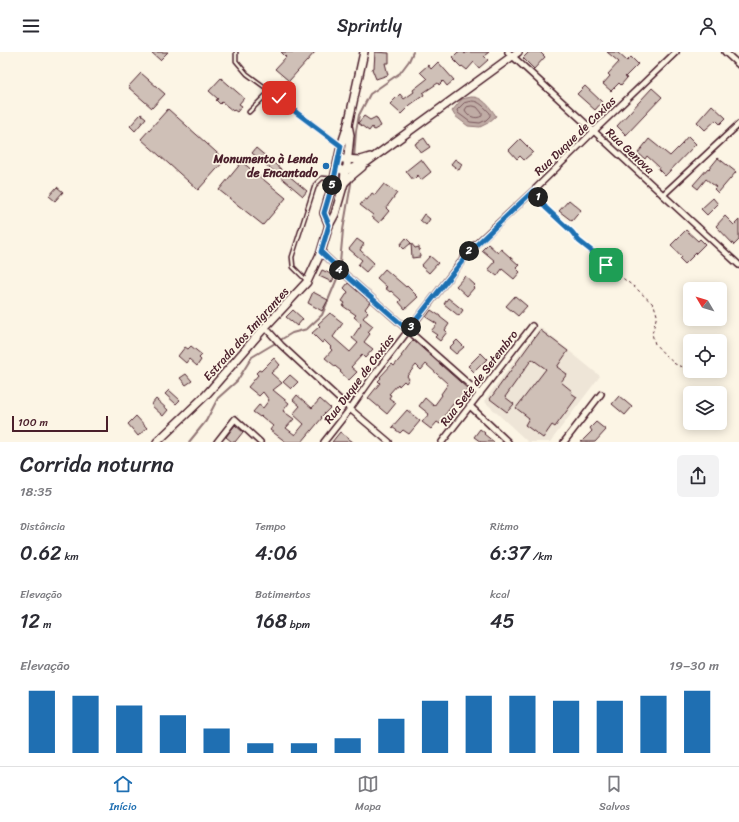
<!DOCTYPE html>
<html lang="pt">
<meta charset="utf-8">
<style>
:root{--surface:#fff;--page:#f2f2f3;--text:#2b2b33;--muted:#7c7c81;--line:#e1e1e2;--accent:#1f6fb2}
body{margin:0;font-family:Sriracha,sans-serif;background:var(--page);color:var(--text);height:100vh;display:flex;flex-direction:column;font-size:15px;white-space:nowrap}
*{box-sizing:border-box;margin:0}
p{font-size:13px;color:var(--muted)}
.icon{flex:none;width:22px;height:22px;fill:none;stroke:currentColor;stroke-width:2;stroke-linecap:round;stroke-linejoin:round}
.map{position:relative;height:390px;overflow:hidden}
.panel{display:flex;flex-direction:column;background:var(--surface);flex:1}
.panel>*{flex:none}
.needle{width:26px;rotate:308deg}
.buttons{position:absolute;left:683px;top:230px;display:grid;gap:8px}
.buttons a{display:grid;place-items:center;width:44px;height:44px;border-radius:6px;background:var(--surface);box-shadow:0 2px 10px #0003;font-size:20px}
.scale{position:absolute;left:12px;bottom:10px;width:96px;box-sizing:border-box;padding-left:4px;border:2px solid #4a1f2b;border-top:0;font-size:11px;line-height:14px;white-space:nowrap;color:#4a1f2b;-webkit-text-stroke:3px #fcf5e5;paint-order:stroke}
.pin{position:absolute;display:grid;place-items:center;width:34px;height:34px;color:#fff;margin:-17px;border-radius:8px;box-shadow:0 2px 6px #0006}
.km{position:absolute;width:20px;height:20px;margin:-10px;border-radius:50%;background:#222;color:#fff;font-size:11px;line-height:20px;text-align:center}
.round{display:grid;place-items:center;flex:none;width:42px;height:42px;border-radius:6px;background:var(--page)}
.head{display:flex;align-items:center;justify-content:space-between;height:68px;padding:0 20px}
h1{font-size:22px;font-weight:600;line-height:30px}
.figures{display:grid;grid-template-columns:repeat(3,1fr);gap:6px;height:68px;padding:4px 20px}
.figures div{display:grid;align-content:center}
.figures b{font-size:20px;font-weight:600}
.figures small{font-size:11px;font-weight:400}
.figures p{font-size:11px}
.chart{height:112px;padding:8px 20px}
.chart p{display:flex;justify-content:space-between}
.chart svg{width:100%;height:72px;margin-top:4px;stroke:var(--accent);stroke-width:6}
header{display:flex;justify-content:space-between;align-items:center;height:52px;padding:0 20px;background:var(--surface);font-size:18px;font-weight:600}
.dock{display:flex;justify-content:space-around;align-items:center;height:56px;border-top:1px solid var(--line);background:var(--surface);font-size:11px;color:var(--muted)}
.dock a{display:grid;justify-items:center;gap:2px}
.dock .current{color:var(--accent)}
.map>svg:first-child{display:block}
.built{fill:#eee5d7}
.water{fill:#c0aca5;stroke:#917474}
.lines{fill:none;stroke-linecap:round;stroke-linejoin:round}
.shore{stroke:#79575c;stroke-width:1}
.stream{stroke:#917474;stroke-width:2}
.building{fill:#cfc0b7;stroke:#4a1f2b}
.lane-casing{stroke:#4a1f2b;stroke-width:5.5}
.street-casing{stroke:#4a1f2b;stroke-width:8}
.secondary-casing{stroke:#4a1f2b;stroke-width:10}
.path{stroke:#4a1f2b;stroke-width:1;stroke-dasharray:3 3;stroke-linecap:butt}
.lane{stroke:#fcf5e5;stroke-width:2.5}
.street{stroke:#fcf5e5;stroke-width:5}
.secondary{stroke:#fcf5e5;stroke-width:7}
.route-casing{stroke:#fff;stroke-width:8}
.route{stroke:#1f6fb2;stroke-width:5}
.poi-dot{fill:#1f6fb2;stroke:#fcf5e5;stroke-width:1.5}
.labels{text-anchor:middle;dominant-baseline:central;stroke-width:3.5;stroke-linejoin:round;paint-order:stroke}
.street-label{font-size:12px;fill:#4a1f2b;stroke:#fcf5e5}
.poi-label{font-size:12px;font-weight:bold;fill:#4a1f2b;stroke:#fcf5e5;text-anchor:end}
</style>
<header><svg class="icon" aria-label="menu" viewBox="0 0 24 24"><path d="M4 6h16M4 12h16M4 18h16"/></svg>Sprintly<svg class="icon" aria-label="person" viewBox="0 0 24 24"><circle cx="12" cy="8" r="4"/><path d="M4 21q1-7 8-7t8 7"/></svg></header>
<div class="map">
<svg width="739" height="390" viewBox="0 0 739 390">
<rect width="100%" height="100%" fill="#fcf5e5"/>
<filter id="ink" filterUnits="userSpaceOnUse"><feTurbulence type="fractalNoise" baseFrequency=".025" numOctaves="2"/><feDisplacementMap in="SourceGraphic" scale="8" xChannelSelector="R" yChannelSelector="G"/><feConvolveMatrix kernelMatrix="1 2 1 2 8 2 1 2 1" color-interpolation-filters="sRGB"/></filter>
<g filter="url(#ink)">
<!-- built -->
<path class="built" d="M540,275l60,49 -50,66h-22l-44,-41z"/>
<!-- water -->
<path class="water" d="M471,45c11,-1 19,10 25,19l-8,7 -8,4 -12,-1 -13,-10 -3,-5 10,-12z"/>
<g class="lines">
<!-- shore -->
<g class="shore">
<path d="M472,49c8,0 13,7 18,12v3l-4,4 -6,3 -10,-1 -12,-9 -1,-3 7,-7z"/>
<path d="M472,54l5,1 5,6v3c-7,4 -14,0 -17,-6l2,-3z"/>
</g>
<!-- stream -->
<g class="stream">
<path d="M354,106l2,-27 3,-16 11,-21 30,-21 9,-12 4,-9"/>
<path d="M189,390l17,-21 12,-23 19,-17 15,-24 40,-24 15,-4 15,-14 17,-41 4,-44 9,-52"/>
</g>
</g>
<!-- building -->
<g class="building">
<path d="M151,0h17l-8,8z"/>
<path d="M281,0h34l-26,29 -14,-12 11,-12z"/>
<path d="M375,0l14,1v10h-4l3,12 -12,4 -4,-10 2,-1z"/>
<path d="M458,0h5l2,2 2,-2h22l-5,4 4,4 -9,8 -5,-6 -7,8 -5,-4 -1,1 -7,-7 1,-1 -2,-2z"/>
<path d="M529,0h11l5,5 -11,12 -11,-11z"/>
<path d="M607,0h10l10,9 4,-4 7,7 -13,13 2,1 -6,7 -2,-2 -8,8 -8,-7 7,-8 -2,-2 11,-12z"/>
<path d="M438,10l16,18 -7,6 -4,-5 -4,4 -1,-2 -15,10 1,2 -14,10 -9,9 -11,-10 10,-10 4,5 10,-7 -1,-2 14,-11 -7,-7 8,-7 3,4z"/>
<path d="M141,21l24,21 -13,14 -24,-21z"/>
<path d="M221,26l23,20 -5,6 3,2 -5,6 -3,-2 -1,1 -11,-9 -2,2 -4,-4 2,-1 -9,-8z"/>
<path d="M585,34l17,16 -7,8 -18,-16z"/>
<path d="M652,36l10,9 -36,38 -9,-9z"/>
<path d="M712,53l14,13 -6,6 -4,-4 -11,10 -8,-8z"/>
<path d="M168,57l57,51 -27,30 -57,-51z"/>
<path d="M141,62l5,4 -11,13 -5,-5z"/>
<path d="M364,64l6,4 6,-3 5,9 -7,4 -2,-3 -3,4 -11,-8z"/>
<path d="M688,84l8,8 -31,32 -7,-7 1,-2 -12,-11 -2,3 -7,-6 11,-14 21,17 13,-13h-1z"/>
<path d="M424,86l6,9 -9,6 -6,-9z"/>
<path d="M520,87l13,13 -9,8 -4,-4 -3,3 -8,-9z"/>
<path d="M256,96l51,43 -4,5 -51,-43z"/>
<path d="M718,106l18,14 -18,21 -4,-4 2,-2 -10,-8 -8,10 -5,-4 15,-17 1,1z"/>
<path d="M421,107l10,13 -10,8 -3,-5 -5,5 -7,-9z"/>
<path d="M455,107l7,5 -3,6 -8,-6z"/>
<path d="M242,110l44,36 -23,27 -44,-35z"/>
<path d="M384,132l13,9 -11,15 3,3 -10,12 -7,-6 1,-2 -13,-10 5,-6 2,1 5,-7 3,2z"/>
<path d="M57,135l6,5 -8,9 -6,-5z"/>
<path d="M713,146l5,6 -11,11 -6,-6z"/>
<path d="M569,148l12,10 -9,11 -13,-10z"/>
<path d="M424,162l6,5 -4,6 -6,-5z"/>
<path d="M725,164l9,9 5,-5v20l-5,5 -18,-19z"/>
<path d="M686,178l12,11 2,-2 5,5 -20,20 -5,-5 2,-2 -11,-12z"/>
<path d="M406,186l5,5 -7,6 -4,-4z"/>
<path d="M357,187l7,5 -4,6 14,13 -8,9 -8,-7 4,-5 -13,-11z"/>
<path d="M411,191l4,5 4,-1 1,10 -8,1z"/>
<path d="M488,192l10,9 3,-4 18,16 -3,3 4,4 -6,7 -12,-10 -5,7 -9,-7 7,-8 -13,-11z"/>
<path d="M430,204l8,7 -9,10 -8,-7z"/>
<path d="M385,217l21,18 1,-1 11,11 -13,12 -6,-7 2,-2 -10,-9 -1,1 -5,-4 2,-1 -10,-9z"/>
<path d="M322,218l13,6 -3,6 -13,-6z"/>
<path d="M465,224l10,9 -2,2 1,1 -7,8 -11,-10z"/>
<path d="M348,231l22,19 -5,7 3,3 -5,6 10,8 -5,6 2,2 -6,8 9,7 -8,9 -3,-3 -11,12 6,5 -8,8 -9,-8 1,-1 -16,-13 7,-8 -2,-2 1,-1 -7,-7 -2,3 -10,-10 8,-7 -2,-2 12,-11 13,10 -10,14 17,15 8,-9 -6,-5 9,-13 -1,-1 1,-1 -7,-6 2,-2 -13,-9 2,-3 -3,-2 6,-9 -4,-4z"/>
<path d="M313,240l15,8 -6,11 -14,-8z"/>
<path d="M515,244l12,10 -9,10 -12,-10z"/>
<path d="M448,246l15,12 -4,6 -15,-12z"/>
<path d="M293,258l10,9 -6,7 -11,-9z"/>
<path d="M431,258l9,6v1l9,7 -4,6 2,2 -7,9 -5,-4 2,-2 -6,-4 6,-7 -11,-7z"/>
<path d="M540,278l28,21 -11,16 10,7 -6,8 11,9 -1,2 6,4 -22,30 -3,-2 -9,13 -18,-13 4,-7 -13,-10 30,-39 -14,-10 -27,38 9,7 -7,8 -17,-13z"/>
<path d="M413,288l55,49 -6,8h-1l-8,7 -8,11 2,1 -7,8 -3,-2 -6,7 -9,-7 7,-8 -10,-8 6,-8 9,8 8,-11 -1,-1 7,-10 -22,-20 -5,6 -5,-5 -9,11 2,3 -3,4 -2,-2 -5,5 -1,-2 -9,10 2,1 -2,3 7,5 -9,11 -19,-16 12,-15 -2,-2 3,-3 -1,-1 12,-13 2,2 8,-10h-1z"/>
<path d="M457,288l7,7 -8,7 -7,-6z"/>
<path d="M191,294l11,9 -3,3 2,2 -4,6 -8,-7 -3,4 -8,-7 7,-9 3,2z"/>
<path d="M481,301l6,6 -13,13 -6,-6z"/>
<path d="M274,306l6,7 -9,8 11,10 -9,7 16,13 -6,8 11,8 -8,9 9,7 9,-11 -11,-10 7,-8 -7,-6 4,-5 15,13 8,-9 10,9 -9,9 1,1 -20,24h-16l-16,-12 3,-4 -12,-10 -1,1 -7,-5 6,-7 4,3 6,-8 -6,-8 -4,4 -11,-9 10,-12 -2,-2 3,-3 2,1z"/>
<path d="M186,322l6,7 -6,4 -6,-7z"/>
<path d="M290,323l8,7 -7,7 -8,-7z"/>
<path d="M169,338l11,10 -4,4 -11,-10z"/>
<path d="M619,344l13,11 -7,8 -13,-11z"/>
<path d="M156,347l12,11 -5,6 -12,-11z"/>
<path d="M407,358l13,11 -11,13 -6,-4 -3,3 -8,-6z"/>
<path d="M136,364l11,12 -9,8 -10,-12z"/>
<path d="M596,370l10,8 -11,12h-14l11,-11 -2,-3z"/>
<path d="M235,373l8,7 -8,10h-3l-6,-5z"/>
<path d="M480,377l5,4 -1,1 10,8h-13l-7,-5z"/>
<path d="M340,380l13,10h-21z"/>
</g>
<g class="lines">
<defs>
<g id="lane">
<path d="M236,0v9l11,13 30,22"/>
<path d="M249,60l17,-17 13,3 18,15 43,32"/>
<path d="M307,229l-14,-14 -1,-10 23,-72 7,-7 11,1"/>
</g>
<g id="street">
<path d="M508,0l231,213"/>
<path d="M725,0l14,13"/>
<path d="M663,143l76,-71"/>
<path d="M321,200l19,18 140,124"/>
<path d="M265,275l16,18 69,64 39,33"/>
<path d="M470,354l38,36"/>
<path d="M217,390l18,-23 25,23"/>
<path d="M324,390l26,-33 24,-34 97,-126 62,-58 61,-60 82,-79"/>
<path d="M442,390l90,-116"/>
<path d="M564,390l37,-48"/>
</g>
<g id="secondary">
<path d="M343,107l17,1 10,-3"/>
<path d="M336,116l9,3 22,-9 151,-110"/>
<path d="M344,131l6,-6 12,-10"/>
<path d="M329,173l-5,-12 10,-34 7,-33 7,-21 16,-73"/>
<path d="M157,390l49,-47 59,-68 42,-45 14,-30 8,-27 6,-11 9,-31 1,-12 2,-5 3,-31 -2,-10"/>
</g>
</defs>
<!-- lane casing -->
<use href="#lane" class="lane-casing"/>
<!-- street casing -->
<use href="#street" class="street-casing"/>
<!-- secondary casing -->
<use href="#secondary" class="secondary-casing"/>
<!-- path -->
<path class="path" d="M537,144l9,12 26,24 7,9 14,11 13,13 32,25 16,15 3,10 -5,19 3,10 11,12 9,8 8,3 7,-4"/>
<!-- lane -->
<use href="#lane" class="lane"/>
<!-- street -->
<use href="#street" class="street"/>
<!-- secondary -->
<use href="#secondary" class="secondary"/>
</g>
</g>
<g class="lines" filter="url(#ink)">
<defs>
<path id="route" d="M279,46l18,15 44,33 -7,33 -10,34 5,12 -8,27 19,18 68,60 63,-80 62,-59 13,17 26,24 7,9 14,11 13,13"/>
</defs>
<!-- route casing -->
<use href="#route" class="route-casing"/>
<!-- route -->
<use href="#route" class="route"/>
</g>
<!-- markers -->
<circle class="poi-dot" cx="326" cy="114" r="4"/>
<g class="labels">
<!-- street labels -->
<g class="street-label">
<text transform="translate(575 84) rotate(-44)">Rua Duque de Caxias</text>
<text transform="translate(630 99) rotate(43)">Rua Genova</text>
<text transform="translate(246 282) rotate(-48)">Estrada dos Imigrantes</text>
<text transform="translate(479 326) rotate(-52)">Rua Sete de Setembro</text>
<text transform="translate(359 327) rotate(-53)">Rua Duque de Caxias</text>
</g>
<!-- poi labels -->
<g class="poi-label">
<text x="318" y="107">Monumento à Lenda<tspan x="318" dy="14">de Encantado</tspan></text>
</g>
</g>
</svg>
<div class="buttons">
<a><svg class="needle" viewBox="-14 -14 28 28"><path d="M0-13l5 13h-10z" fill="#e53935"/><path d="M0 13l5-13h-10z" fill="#7c7c81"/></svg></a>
<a><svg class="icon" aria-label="locate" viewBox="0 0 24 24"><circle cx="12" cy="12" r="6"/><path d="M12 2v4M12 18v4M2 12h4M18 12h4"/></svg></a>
<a><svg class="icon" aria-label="layers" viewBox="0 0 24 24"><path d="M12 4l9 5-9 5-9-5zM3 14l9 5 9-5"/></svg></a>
</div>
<div class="scale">100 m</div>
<div class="pin" style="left:606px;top:213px;background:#1e9e55"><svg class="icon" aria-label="arrive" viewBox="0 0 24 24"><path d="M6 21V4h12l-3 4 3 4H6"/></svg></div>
<div class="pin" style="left:279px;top:46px;background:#d93025"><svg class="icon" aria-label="check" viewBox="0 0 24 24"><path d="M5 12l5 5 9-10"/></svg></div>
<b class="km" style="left:538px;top:145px">1</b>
<b class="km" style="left:469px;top:199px">2</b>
<b class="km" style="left:411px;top:275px">3</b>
<b class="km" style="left:339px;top:218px">4</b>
<b class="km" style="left:332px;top:133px">5</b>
</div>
<section class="panel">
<div class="head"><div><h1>Corrida noturna</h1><p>18:35</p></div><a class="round"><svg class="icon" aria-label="share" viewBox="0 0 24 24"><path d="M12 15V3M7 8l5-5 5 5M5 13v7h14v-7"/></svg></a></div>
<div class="figures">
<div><p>Distância</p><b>0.62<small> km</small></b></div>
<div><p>Tempo</p><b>4:06</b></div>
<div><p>Ritmo</p><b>6:37<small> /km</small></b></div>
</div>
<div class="figures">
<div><p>Elevação</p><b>12<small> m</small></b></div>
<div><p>Batimentos</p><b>168<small> bpm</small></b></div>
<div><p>kcal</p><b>45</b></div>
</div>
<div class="chart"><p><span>Elevação</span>19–30 m</p>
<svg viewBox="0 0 160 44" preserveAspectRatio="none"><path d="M5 44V6M15 44V9M25 44V15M35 44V21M45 44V29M55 44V38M65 44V38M75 44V35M85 44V23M95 44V12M105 44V9M115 44V9M125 44V12M135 44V12M145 44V9M155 44V6"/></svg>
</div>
</section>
<nav class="dock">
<a class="current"><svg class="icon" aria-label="home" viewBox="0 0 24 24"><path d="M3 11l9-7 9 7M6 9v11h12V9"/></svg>Início</a>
<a><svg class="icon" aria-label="map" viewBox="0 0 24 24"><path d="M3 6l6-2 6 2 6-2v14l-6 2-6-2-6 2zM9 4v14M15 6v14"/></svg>Mapa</a>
<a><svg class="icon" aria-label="saved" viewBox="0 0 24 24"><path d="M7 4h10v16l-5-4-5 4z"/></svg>Salvos</a>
</nav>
